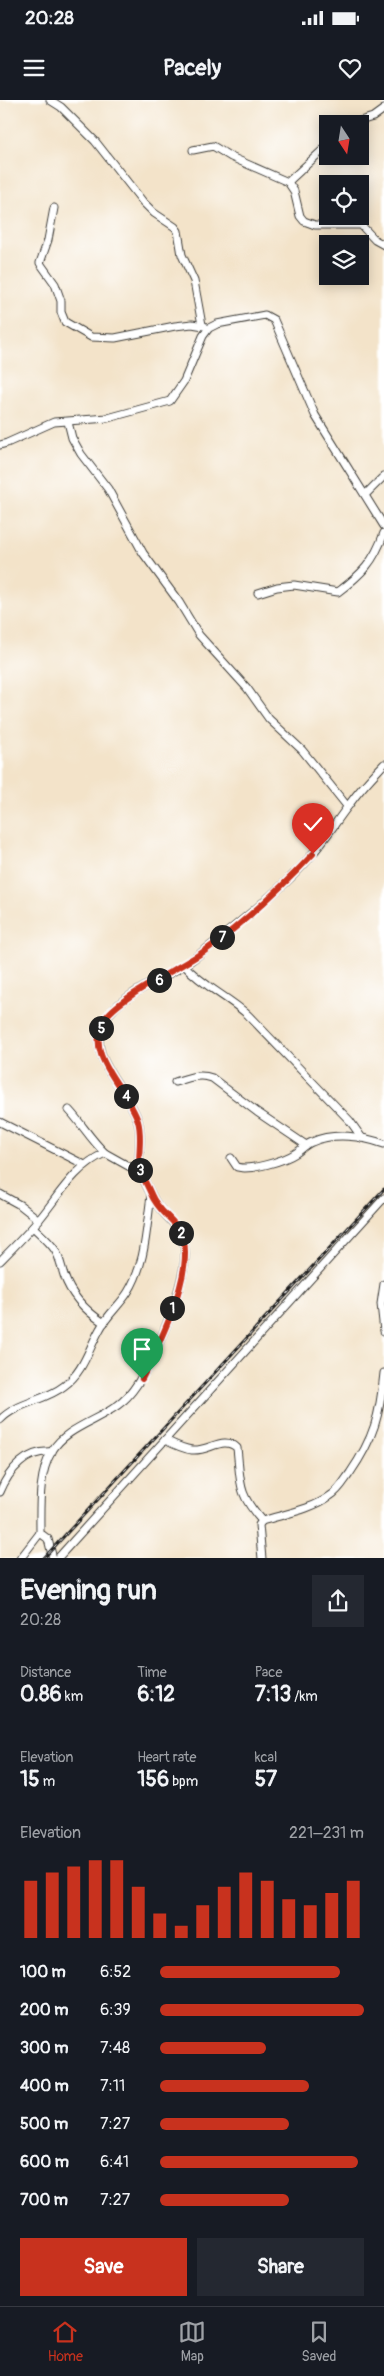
<!DOCTYPE html>
<meta charset="utf-8">
<style>
:root{--surface:#171b24;--page:#242831;--text:#f1f3f6;--muted:#9ea1a6;--line:#363941;--accent:#c8321e}
body{margin:0;font-family:Pangolin,sans-serif;background:var(--page);color:var(--text);height:100vh;display:flex;flex-direction:column;font-size:19px;white-space:nowrap}
*{box-sizing:border-box;margin:0}
p{font-size:16px;color:var(--muted)}
.icon{flex:none;width:28px;height:28px;fill:none;stroke:currentColor;stroke-width:2;stroke-linecap:round;stroke-linejoin:round}
.map{position:relative;height:1458px;overflow:hidden}
.details{display:flex;flex-direction:column;background:var(--surface);flex:1}
.details>*{flex:none}
.needle{width:32px;rotate:168deg}
.tools{position:absolute;left:319px;top:15px;display:grid;gap:10px}
.tools a{display:grid;place-items:center;width:50px;height:50px;border-radius:0px;background:var(--surface);box-shadow:0 2px 12px #0003;font-size:25px}
.pin{position:absolute;display:grid;place-items:center;width:42px;height:42px;color:#fff;margin:-51px -21px;border-radius:50% 50% 50% 0;rotate:-45deg;box-shadow:0 0 5px #0007}
.pin .icon{rotate:45deg}
.km{position:absolute;width:25px;height:25px;margin:-12px;border-radius:50%;background:#222;color:#fff;font-size:14px;line-height:25px;text-align:center}
.round{display:grid;place-items:center;flex:none;width:52px;height:52px;border-radius:0px;background:var(--page)}
.summary{display:flex;align-items:center;justify-content:space-between;height:85px;padding:0 20px}
h1{font-size:28px;font-weight:800;line-height:38px}
.stats{display:grid;grid-template-columns:repeat(3,1fr);gap:8px;height:85px;padding:5px 20px}
.stats div{display:grid;align-content:center}
.stats b{font-size:21px;font-weight:800}
.stats small{font-size:14px;font-weight:400}
.stats p{font-size:14px}
.chart{height:140px;padding:10px 20px}
.chart p{display:flex;justify-content:space-between}
.chart svg{width:100%;height:90px;margin-top:5px;stroke:var(--accent);stroke-width:6}
.primary-button{display:flex;gap:10px;margin-top:auto;padding:10px 20px}
.primary-button a{flex:1;height:58px;border-radius:0px;background:var(--accent);color:#fff;font-size:20px;font-weight:800;line-height:58px;text-align:center}
.primary-button a+a{background:var(--page);color:var(--text)}
ul{padding:0 20px;list-style:none;font-size:16px}
li{display:grid;grid-template-columns:80px 60px 1fr;align-items:center;height:38px}
li i{height:12px;border-radius:6px;background:var(--accent)}
.status{display:flex;justify-content:space-between;align-items:center;height:35px;padding:0 25px;background:var(--surface);direction:ltr}
.status svg{height:14px;fill:currentColor}
header{display:flex;justify-content:space-between;align-items:center;height:65px;padding:0 20px;background:var(--surface);font-size:22px;font-weight:800}
.tab-bar{display:flex;justify-content:space-around;align-items:center;height:70px;border-top:1px solid var(--line);background:var(--surface);font-size:14px;color:var(--muted)}
.tab-bar a{display:grid;justify-items:center;gap:2px}
.tab-bar .current{color:var(--accent)}
.map>svg:first-child{display:block}
.lines{fill:none;stroke-linecap:round;stroke-linejoin:round}
.minor-casing{stroke:#3c3a36;stroke-width:9}
.minor{stroke:#fff;stroke-width:7}
.rail-casing{stroke:#1c1c1c;stroke-width:3}
.rail{stroke:#fff;stroke-width:1;stroke-dasharray:4;stroke-linecap:butt}
.route-casing{stroke:#fff;stroke-width:10}
.route{stroke:#c8321e;stroke-width:6}
</style>
<div class="status"><b>20:28</b><svg viewBox="0 0 49 12"><path d="M0 12V9h3v3zM5 12V6h3v6zM10 12V3h3v9zM15 12V0h3v12zM26 1h20v11H26zM47 4h2v5h-2z"/></svg></div>
<header><svg class="icon" aria-label="menu" viewBox="0 0 24 24"><path d="M4 6h16M4 12h16M4 18h16"/></svg>Pacely<svg class="icon" aria-label="heart" viewBox="0 0 24 24"><path d="M12 20l-8-8c-3-5 5-10 8-4 3-6 11-1 8 4z"/></svg></header>
<div class="map">
<svg width="384" height="1459" viewBox="0 0 384 1459">
<rect width="100%" height="100%" fill="#fff"/>
<filter id="ink" filterUnits="userSpaceOnUse"><feTurbulence type="fractalNoise" baseFrequency=".02" numOctaves="2"/><feDisplacementMap in="SourceGraphic" scale="10" xChannelSelector="R" yChannelSelector="G"/><feConvolveMatrix kernelMatrix="1 2 1 2 8 2 1 2 1" color-interpolation-filters="sRGB"/></filter>
<filter id="wash" filterUnits="userSpaceOnUse"><feTurbulence type="fractalNoise" baseFrequency=".0096" numOctaves="4" result="noise"/><feDisplacementMap in="SourceGraphic" scale="20" xChannelSelector="R" yChannelSelector="G"/><feGaussianBlur stdDeviation="1.12" result="paint"/><feColorMatrix in="noise" values="0 0 0 0 0 0 0 0 0 0 0 0 0 0 0 0 0 1.4 0 .05"/><feComposite in="paint" operator="in"/></filter>
<g filter="url(#wash)">
<rect width="100%" height="100%" fill="#f3e3c9"/>
</g>
<g filter="url(#ink)">
<g class="lines">
<defs>
<g id="minor">
<path d="M50,0l11,7 34,34 48,61 11,11 21,14 3,4 4,24 12,26 8,44"/>
<path d="M350,24l23,-7 11,-8"/>
<path d="M193,50l20,-4 18,11 57,25 6,9 6,25 4,5 11,4h46l14,15 9,5"/>
<path d="M288,82l40,-37"/>
<path d="M54,108l-6,32 -8,23 15,21 6,17v11l4,10 26,15 24,1 60,-12 17,-2 12,2"/>
<path d="M68,322l4,16 9,16 27,35 35,64 36,49 20,33 48,53 22,31 33,31 45,56"/>
<path d="M0,345l7,-2 47,-21 54,-4 62,-17 14,-20 19,-45 6,-8 8,-4 48,-9 9,5 41,95 69,111"/>
<path d="M366,394l18,-18"/>
<path d="M258,493l19,-6 17,-2 44,7c24,-18 36,-30 46,-59"/>
<path d="M184,865c20,22 43,31 64,50l102,106 12,17"/>
<path d="M175,982c13,-4 24,-9 37,-4l45,34 49,33"/>
<path d="M69,1010c13,14 22,30 36,43"/>
<path d="M0,1022l85,43"/>
<path d="M231,1058l6,9c13,4 47,-6 59,-14 6,-4 10,-9 16,-11 22,-10 50,-6 72,2"/>
<path d="M0,1094l20,11 19,15"/>
<path d="M33,1127c7,7 16,14 22,23 5,8 6,16 9,25 7,21 22,36 40,48"/>
<path d="M0,1161c15,-15 29,-29 42,-45 19,-24 34,-50 63,-63l25,14 10,2"/>
<path d="M384,1184l-3,20 3,27"/>
<path d="M0,1320c17,-18 45,-19 64,-34 20,-15 24,-36 36,-57 7,-14 20,-24 28,-37 18,-29 18,-63 23,-96"/>
<path d="M165,1340c8,4 18,9 27,10 16,2 32,-15 45,-2 4,35 0,45 25,73"/>
<path d="M0,1392c9,-22 26,-42 52,-40"/>
<path d="M20,1459l20,-26"/>
<path d="M53,1459l-5,-20 -8,-6c0,-26 -2,-59 12,-82 15,-25 50,-31 71,-50 26,-22 62,-114 62,-147 0,-31 -22,-34 -33,-58 -3,-6 -11,-21 -12,-27 -3,-15 3,-31 -2,-48 -10,-34 -55,-64 -33,-101 15,-26 59,-41 84,-58 24,-17 46,-36 69,-55 19,-17 40,-34 56,-55 13,-15 23,-32 35,-47 10,-15 23,-28 35,-41"/>
<path d="M57,1459l327,-361"/>
<path d="M262,1459l-3,-34 3,-4c22,-7 49,-11 68,-25 9,-5 14,-15 20,-23 24,-35 30,-58 34,-100"/>
</g>
</defs>
<!-- minor casing -->
<use href="#minor" class="minor-casing"/>
<!-- minor -->
<use href="#minor" class="minor"/>
<defs>
<path id="rail" d="M43,1459l341,-370"/>
</defs>
<!-- rail casing -->
<use href="#rail" class="rail-casing"/>
<!-- rail -->
<use href="#rail" class="rail"/>
</g>
</g>
<g class="lines" filter="url(#ink)">
<defs>
<path id="route" d="M142,1279c16,-33 43,-88 43,-125 1,-33 -24,-35 -34,-60 -3,-7 -8,-16 -11,-24 -3,-13 3,-32 -2,-49 -10,-33 -55,-64 -34,-101 14,-23 77,-52 102,-70 39,-28 75,-62 107,-96"/>
</defs>
<!-- route casing -->
<use href="#route" class="route-casing"/>
<!-- route -->
<use href="#route" class="route"/>
</g>
</svg>
<div class="tools">
<a><svg class="needle" viewBox="-14 -14 28 28"><path d="M0-13l5 13h-10z" fill="#e53935"/><path d="M0 13l5-13h-10z" fill="#9ea1a6"/></svg></a>
<a><svg class="icon" aria-label="locate" viewBox="0 0 24 24"><circle cx="12" cy="12" r="6"/><path d="M12 2v4M12 18v4M2 12h4M18 12h4"/></svg></a>
<a><svg class="icon" aria-label="layers" viewBox="0 0 24 24"><path d="M12 4l9 5-9 5-9-5zM3 14l9 5 9-5"/></svg></a>
</div>
<div class="pin" style="left:142px;top:1279px;background:#1e9e55"><svg class="icon" aria-label="arrive" viewBox="0 0 24 24"><path d="M6 21V4h12l-3 4 3 4H6"/></svg></div>
<div class="pin" style="left:313px;top:754px;background:#d93025"><svg class="icon" aria-label="check" viewBox="0 0 24 24"><path d="M5 12l5 5 9-10"/></svg></div>
<b class="km" style="left:172px;top:1208px">1</b>
<b class="km" style="left:181px;top:1133px">2</b>
<b class="km" style="left:140px;top:1070px">3</b>
<b class="km" style="left:126px;top:996px">4</b>
<b class="km" style="left:101px;top:928px">5</b>
<b class="km" style="left:159px;top:880px">6</b>
<b class="km" style="left:222px;top:837px">7</b>
</div>
<section class="details">
<div class="summary"><div><h1>Evening run</h1><p>20:28</p></div><a class="round"><svg class="icon" aria-label="share" viewBox="0 0 24 24"><path d="M12 15V3M7 8l5-5 5 5M5 13v7h14v-7"/></svg></a></div>
<div class="stats">
<div><p>Distance</p><b>0.86<small> km</small></b></div>
<div><p>Time</p><b>6:12</b></div>
<div><p>Pace</p><b>7:13<small> /km</small></b></div>
</div>
<div class="stats">
<div><p>Elevation</p><b>15<small> m</small></b></div>
<div><p>Heart rate</p><b>156<small> bpm</small></b></div>
<div><p>kcal</p><b>57</b></div>
</div>
<div class="chart"><p><span>Elevation</span>221–231 m</p>
<svg viewBox="0 0 160 44" preserveAspectRatio="none"><path d="M5 44V16M15 44V12M25 44V9M35 44V6M45 44V6M55 44V19M65 44V32M75 44V38M85 44V28M95 44V19M105 44V12M115 44V16M125 44V25M135 44V28M145 44V22M155 44V16"/></svg>
</div>
<ul>
<li><b>100 m</b>6:52<i style="width:88%"></i></li>
<li><b>200 m</b>6:39<i style="width:100%"></i></li>
<li><b>300 m</b>7:48<i style="width:52%"></i></li>
<li><b>400 m</b>7:11<i style="width:73%"></i></li>
<li><b>500 m</b>7:27<i style="width:63%"></i></li>
<li><b>600 m</b>6:41<i style="width:97%"></i></li>
<li><b>700 m</b>7:27<i style="width:63%"></i></li>
</ul>
<div class="primary-button"><a>Save</a><a>Share</a></div>
</section>
<nav class="tab-bar">
<a class="current"><svg class="icon" aria-label="home" viewBox="0 0 24 24"><path d="M3 11l9-7 9 7M6 9v11h12V9"/></svg>Home</a>
<a><svg class="icon" aria-label="map" viewBox="0 0 24 24"><path d="M3 6l6-2 6 2 6-2v14l-6 2-6-2-6 2zM9 4v14M15 6v14"/></svg>Map</a>
<a><svg class="icon" aria-label="saved" viewBox="0 0 24 24"><path d="M7 4h10v16l-5-4-5 4z"/></svg>Saved</a>
</nav>
